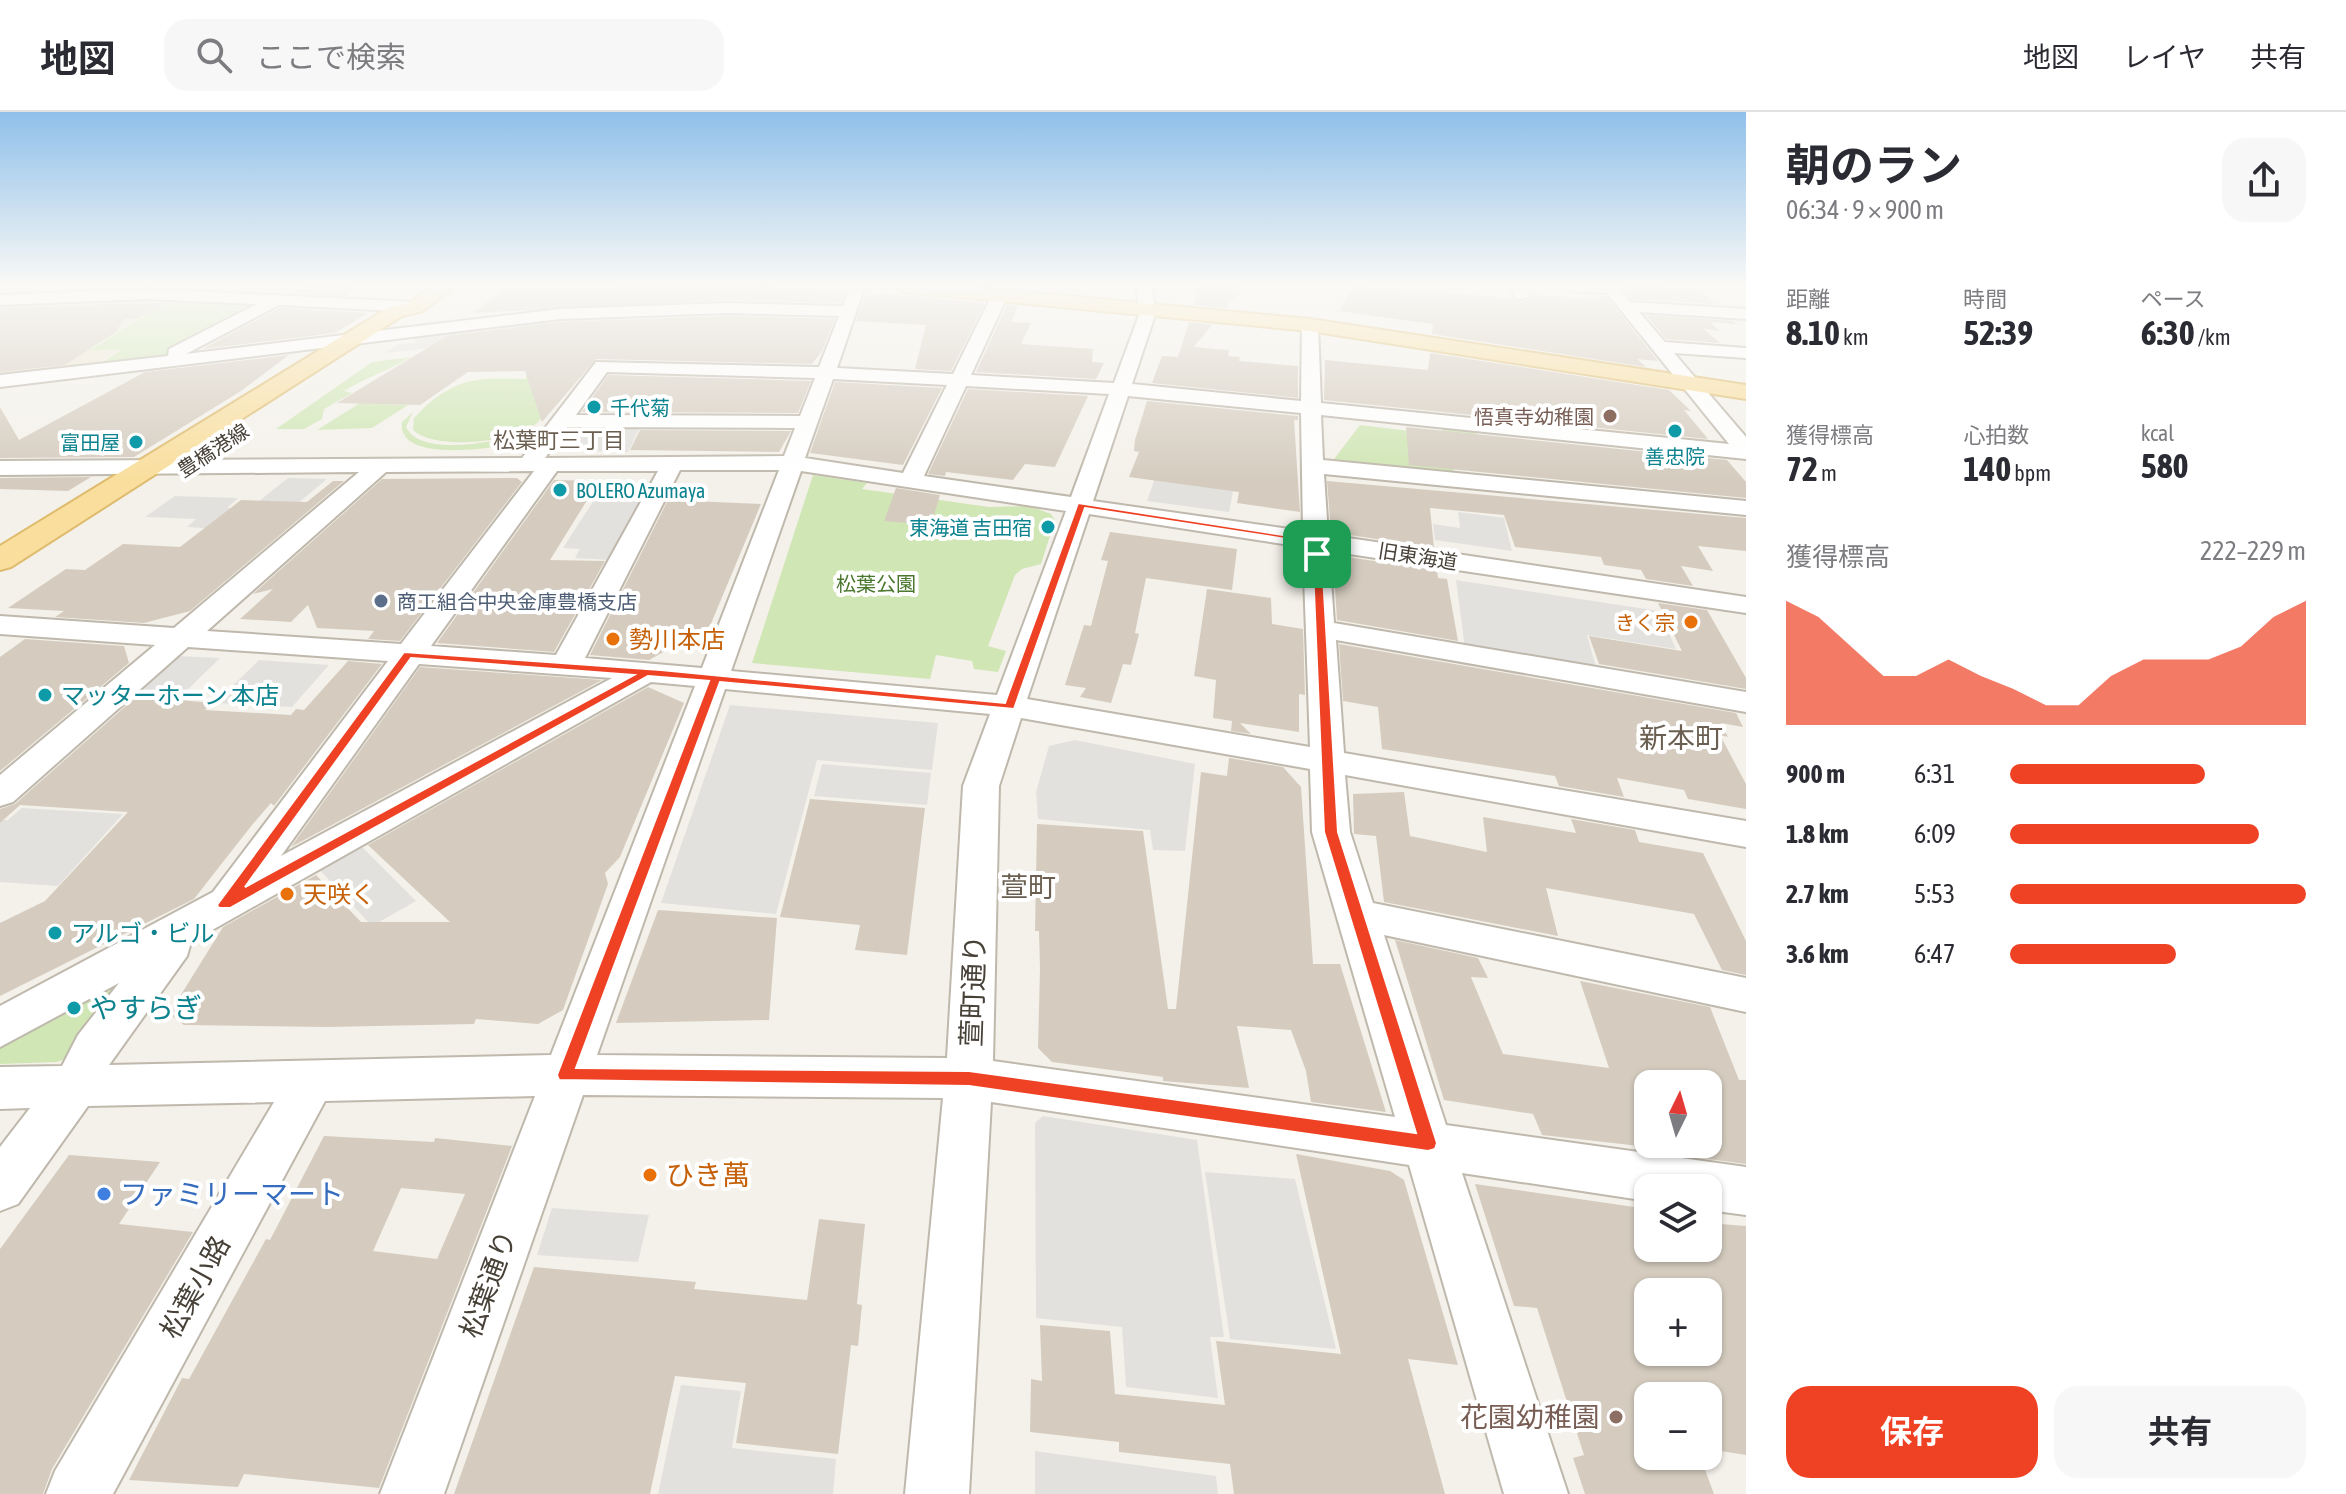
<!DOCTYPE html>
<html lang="ja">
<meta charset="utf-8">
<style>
:root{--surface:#fff;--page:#f7f7f7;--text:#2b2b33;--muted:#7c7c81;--line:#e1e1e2;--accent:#ef4225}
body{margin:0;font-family:"Asap Condensed","Noto Sans JP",sans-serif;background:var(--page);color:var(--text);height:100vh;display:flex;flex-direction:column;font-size:30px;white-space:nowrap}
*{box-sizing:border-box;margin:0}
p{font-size:26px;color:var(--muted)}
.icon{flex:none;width:44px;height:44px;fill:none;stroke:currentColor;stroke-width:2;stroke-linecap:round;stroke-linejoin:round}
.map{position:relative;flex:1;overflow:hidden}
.side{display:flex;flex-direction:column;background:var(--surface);width:600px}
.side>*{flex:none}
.needle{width:52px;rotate:5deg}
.buttons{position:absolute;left:1634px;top:958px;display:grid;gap:16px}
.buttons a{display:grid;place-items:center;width:88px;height:88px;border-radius:16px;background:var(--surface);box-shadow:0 2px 6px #0004;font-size:40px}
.pin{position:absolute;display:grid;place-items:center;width:68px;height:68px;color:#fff;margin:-34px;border-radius:16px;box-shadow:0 4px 12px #0006}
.round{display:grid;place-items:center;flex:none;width:84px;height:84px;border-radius:24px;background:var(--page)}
.head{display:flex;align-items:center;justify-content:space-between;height:136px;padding:0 40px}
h1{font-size:44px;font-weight:700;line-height:60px}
.figures{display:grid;grid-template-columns:repeat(3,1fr);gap:12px;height:136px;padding:8px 40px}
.figures div{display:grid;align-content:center}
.figures b{font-size:34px;font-weight:700}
.figures small{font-size:22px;font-weight:400}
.figures p{font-size:22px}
.chart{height:224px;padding:16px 40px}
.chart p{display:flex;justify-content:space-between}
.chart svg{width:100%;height:144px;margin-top:8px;fill:var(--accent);opacity:.7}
.button{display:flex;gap:16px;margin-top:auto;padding:16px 40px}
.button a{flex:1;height:92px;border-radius:24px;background:var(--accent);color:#fff;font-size:32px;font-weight:700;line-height:92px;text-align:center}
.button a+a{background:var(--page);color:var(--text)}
ul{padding:0 40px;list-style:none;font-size:26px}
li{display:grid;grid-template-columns:128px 96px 1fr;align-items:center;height:60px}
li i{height:20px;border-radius:10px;background:var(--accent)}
header{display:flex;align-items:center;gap:48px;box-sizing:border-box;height:112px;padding:0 40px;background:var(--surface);border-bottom:2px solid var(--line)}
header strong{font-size:38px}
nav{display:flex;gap:44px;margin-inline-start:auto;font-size:28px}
.search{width:560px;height:72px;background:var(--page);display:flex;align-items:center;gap:20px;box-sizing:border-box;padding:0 28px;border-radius:24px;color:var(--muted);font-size:30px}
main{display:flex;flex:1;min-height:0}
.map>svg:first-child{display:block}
.education{fill:#ece5d4}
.green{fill:#d0e6b5}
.parking{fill:#e3e1de}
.building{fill:#d5ccbf;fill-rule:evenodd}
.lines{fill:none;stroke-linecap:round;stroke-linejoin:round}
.minor-casing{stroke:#bfb8ac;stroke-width:4}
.major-casing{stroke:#debb6d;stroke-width:4}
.minor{fill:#fff;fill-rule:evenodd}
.major{fill:#f9de9d;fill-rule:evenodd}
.route{fill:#ef4225;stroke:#fff;stroke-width:2;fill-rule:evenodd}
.culture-dot{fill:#0f9aa8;stroke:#fff;stroke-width:3}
.education-dot{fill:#8d6e63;stroke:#fff;stroke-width:3}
.service-dot{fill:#5c6f8a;stroke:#fff;stroke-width:3}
.food-dot{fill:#e8710a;stroke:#fff;stroke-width:3}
.shop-dot{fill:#3f7fe0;stroke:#fff;stroke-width:3}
.labels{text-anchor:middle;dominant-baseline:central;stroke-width:8;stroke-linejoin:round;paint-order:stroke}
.far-culture-label{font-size:20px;fill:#0d838f;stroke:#fff;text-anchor:start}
.far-education-label{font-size:20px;fill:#785e54;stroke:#fff;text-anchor:end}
.far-street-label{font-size:20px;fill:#474138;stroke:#fff}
.far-park-label{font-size:20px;fill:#4a772e;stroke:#fff}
.far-service-label{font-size:20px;fill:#4e5e75;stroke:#fff;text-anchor:start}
.far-food-label{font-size:20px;fill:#c56008;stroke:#fff;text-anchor:end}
.far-neighbourhood-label{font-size:22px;fill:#6a5f50;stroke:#fff}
.food-label{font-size:24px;fill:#c56008;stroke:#fff;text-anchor:start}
.culture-label{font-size:24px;fill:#0d838f;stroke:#fff;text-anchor:start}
.quarter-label{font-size:28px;fill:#6a5f50;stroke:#fff}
.near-street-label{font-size:28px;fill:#474138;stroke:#fff}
.near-culture-label{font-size:28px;fill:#0d838f;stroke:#fff;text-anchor:start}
.near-food-label{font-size:28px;fill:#c56008;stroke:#fff;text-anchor:start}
.near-shop-label{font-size:28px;fill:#366cbe;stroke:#fff;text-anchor:start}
.near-education-label{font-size:28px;fill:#785e54;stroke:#fff;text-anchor:end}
</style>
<header>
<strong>地図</strong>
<div class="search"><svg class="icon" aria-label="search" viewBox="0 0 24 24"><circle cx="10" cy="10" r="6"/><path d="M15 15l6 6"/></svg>ここで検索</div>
<nav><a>地図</a><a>レイヤ</a><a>共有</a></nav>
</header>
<main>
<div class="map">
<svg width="1746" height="1382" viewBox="0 0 1746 1382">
<rect width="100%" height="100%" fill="#f4f1ea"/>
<!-- education -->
<path class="education" d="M173,185l-83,52h31l-30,19 -91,10v-76z"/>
<!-- green -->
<g class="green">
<path d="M174,185l89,7 -109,58 -61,6 28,-18h-31z"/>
<path d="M411,245c-23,14 -44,20 -67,34l8,2 -28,16 -2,10 -18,10h-28l96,-67z"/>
<path d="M526,263l31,1c-5,15 -7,34 -19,46 -21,21 -103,29 -125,8l1,-12c37,-40 61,-41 112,-39z"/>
<path d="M360,291l48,2 -36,23 -55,2z"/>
<path d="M413,300l-7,15c12,25 63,18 86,14l3,6c-23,3 -98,12 -93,-25z"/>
<path d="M1360,313l82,10v-9l34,4 7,23 -34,-3 6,25 -110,-12 -11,-4z"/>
<path d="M813,363l54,8 -5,6 127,18 41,-1 21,8 4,6 -14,44 -19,5 -7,6 -27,71 18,5 -8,21 -24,-3 -2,-8 -36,-6 -6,24 -178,-16z"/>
<path d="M134,850l-64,95 -13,5 -57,2v-29z"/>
</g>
<!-- parking -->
<g class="parking">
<path d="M625,202l-13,16 -227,23 13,-9 18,-1 -3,-9 148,-18z"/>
<path d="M571,313h70l-13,27 -80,-2 17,-23z"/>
<path d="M1156,363l77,16 -4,21 -82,-11z"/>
<path d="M288,366l39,1 -42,35 -40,-2z"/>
<path d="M175,384l63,2 -11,10 16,1 -25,20 -31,-2 9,-8 -51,-2z"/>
<path d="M594,388l52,2 -35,58 -36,-2 5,-9 -17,-1z"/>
<path d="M1458,400l46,6 8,33 -77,-11 -2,-16 27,4z"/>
<path d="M1456,468l203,31 17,38 -89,-14 10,36 -132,-22z"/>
<path d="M176,544l44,2 -41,40 -47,-2z"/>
<path d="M259,548l70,5 -37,42 -77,-4z"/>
<path d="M730,593l208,18 -6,47 -115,-10 -41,154 -115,-11z"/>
<path d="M1075,628l120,24 -10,87 -32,-1 -3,-20 -112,-11 -2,-27 13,-46z"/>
<path d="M822,652l109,9 -4,32 -113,-9z"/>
<path d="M22,696l101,6 -65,72 -58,-4v-62h8z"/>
<path d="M361,734l55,55 -44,25 -54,-58z"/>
<path d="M1043,1004l154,24 27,197h-14l8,61 -92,-11 -4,-60 -86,-9 -1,-195z"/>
<path d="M1205,1060l90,7 41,170 -106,-10z"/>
<path d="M552,1096l97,7 -11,47 -101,-7z"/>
<path d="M681,1273l60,6 -9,57 104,11 -3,35h-175z"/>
<path d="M1035,1339l181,25 2,18h-183z"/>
</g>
<!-- building -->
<g class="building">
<path d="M307,174h53l-14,10 -52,-3z"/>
<path d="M761,174l63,2 -1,4 21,2 -3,9 -114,-3 -254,13 34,-26z"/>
<path d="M1199,174h46l-19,22 -32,-3z"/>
<path d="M1354,174l158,12 6,5 13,-3 1,-6 67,6v-4h7l52,65 -21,-2 9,8 -214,-33 1,-10 -94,-13z"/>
<path d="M1622,174l73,1 20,17 -83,-5z"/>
<path d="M882,182l28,2 75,7 -34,68 -36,-2 11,-44 -70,-4 9,-26z"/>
<path d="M163,191l-26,16h-13l-8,13 -51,33 -65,7v-64z"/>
<path d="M1007,193l11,1 -7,16 20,1 -10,21 72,5 -1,13 12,1 -8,16 -120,-7z"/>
<path d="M280,196l88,5 -33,20 -133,16z"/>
<path d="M1646,203l87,6 3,3 -26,-2 10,9 -16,-2 16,14 -54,-4z"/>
<path d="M727,204l108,3 -13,32 -10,13 -216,-5 -54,63 -17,-51 -57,1 -48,33 -83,-2 110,-67 113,-14z"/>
<path d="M1189,210l23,3 -18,22 35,3 -1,6 12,1 -1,4 59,5v32l-146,-15 10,-27 16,1z"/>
<path d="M1430,241l239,37 22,21 -7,-1 24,29 -384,-39 1,-40 103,10z"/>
<path d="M289,243l-48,36 -107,66 -134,1v-51l19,33 126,-68z"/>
<path d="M608,263l203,6 -13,32 -216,-1z"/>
<path d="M835,270l107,6 -39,77 -93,-12z"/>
<path d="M968,277l120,7 -33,71 -30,-3 -12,16 -67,-8 -1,4 -17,-2z"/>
<path d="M1147,289l151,15v4h-4l6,92 -63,-9 2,-11 -110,-15 10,-25 -5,-1 1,-11z"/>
<path d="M1406,315l321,33 19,22v16l-337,-33z"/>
<path d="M640,318l151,1 -12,21 -149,-2z"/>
<path d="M91,365l-23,14 -68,-2v-11z"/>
<path d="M517,366l5,4 -122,159 -32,-2 6,-8 -57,-3 -9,-23 -17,17 -51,-3 33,-30 -20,5 129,-115z"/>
<path d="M554,368l45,1 -49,79 55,1 -51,91 -117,-9z"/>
<path d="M333,369h11l-154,130 -46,12 -89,-6 9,-6 -56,-3 58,-39 19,1 38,-26 57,3 61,-47 66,2z"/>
<path d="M1327,369l419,37v33l-48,-5 15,25 -32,-5 12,20 -47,-7 -5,-9 -37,-5 -3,-8 -86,-10 -11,-32 -74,-7 4,40 -103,-16z"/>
<path d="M896,376l44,7 -9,30 -47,-4z"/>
<path d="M668,388l93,4 -51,122 -61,34 -59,-5z"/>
<path d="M1110,420l127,17 -5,41 -86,-12 -11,55 4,1 -8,31 -8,-1 -12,39 -31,-6 6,-9 -21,-3 19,-60 7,1 17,-65 -7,-1z"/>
<path d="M1333,443l104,15 1,8 9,1 11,62 -121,-21z"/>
<path d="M1207,477l64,9 1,26 31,5 2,66 -6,-1v38l-59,-9 11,11 -20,-3 1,-10 -19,-3 3,-38 -22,-4z"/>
<path d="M1658,491l49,7 39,68v11l-147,-25 -10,-28 93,15z"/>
<path d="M25,527l99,7 5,17 -129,108v-114z"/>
<path d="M1339,532l397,69 7,14 -22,-4 7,14 -8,-2 26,49v25l-58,-10 -4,-9 -67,-12 7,19 -65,-11 -4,-10 -173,-27 -4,-42 -35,-6z"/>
<path d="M348,549l34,3 -108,142 -3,-3 -19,22 -58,74 -194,97v-73l45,-22 83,-89 -108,-7 -20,18v-14l15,-5 122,-108 75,7 -7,7 86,5 5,-6 8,1z"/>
<path d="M420,555l182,13 -311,167z"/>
<path d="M648,575l36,16 -64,154 -15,16 3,11 -45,126 -25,14 -62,-5 -2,5 -147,3 -143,-2 -15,-11 54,-87 93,-52 45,47h89l-82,-77z"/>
<path d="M1229,646l54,9 18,20 12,177h27l46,148 -75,-10 -5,-31 -15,-41 -54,-4 12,62 -86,-7v-4l-111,-15 -14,-14 2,-79 -1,-38h-4l2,-107 106,7 25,178h8l25,-237 26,4z"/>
<path d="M1404,680l6,44 77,16 -4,-35 93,16 -5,-14 64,11 4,12 64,11 43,88v34l-24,-5 -28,-56 -148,-26 12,48 -174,-34 -8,-66 -22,-2 -1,-40z"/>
<path d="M810,687l115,9 -18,147 -52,-5 5,-25 -80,-8z"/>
<path d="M658,798l119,8 -8,102 -153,3z"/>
<path d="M1395,828l83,18 10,20 -17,-1 32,77 106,14 -29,-87 130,26 29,73h7v84l-38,-5v-75h-60v63l-106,-12 -9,-21 -89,-14z"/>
<path d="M324,1024l110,6 1,-4 77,8 -133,342 -135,-14 -6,13 -109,-7 53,-102 7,1 77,-140 4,1zM401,1076l64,6 -28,65 -64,-8z"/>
<path d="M1296,1042l94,17 14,9 54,185 -50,-6 37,135h-211l-4,-30 -111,-12v-10l-89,-10 1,-53 11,2 -2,-56 70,6 5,63 110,11 -9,-64 125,13z"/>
<path d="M69,1043l91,7 -41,62 74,8 -141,237 -9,25h-43v-245z"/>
<path d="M1475,1072l173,25v39h60v-25l38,3v229l-38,-6v-53h-60v60h52l14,38h-129l-12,-36 11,-3 -47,-147 -23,-2zM1648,1180h60v60h-60z"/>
<path d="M819,1107l46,5 -8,80 5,1 -4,41 -7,-1 -13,109 -102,-11 10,-60 -71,-7 -25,118h-196l80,-227 162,15 -2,7 113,11z"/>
</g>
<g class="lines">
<defs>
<g id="minor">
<path d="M850,174h15l-28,82 116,6 39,-79 8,-5 8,5 -37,80 143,8 25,-68 -3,-29h16l3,29 -23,69 169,17 1,-76 8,-5 8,5 3,78 408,41 -122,-151 -37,-2 -7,-5h55l12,16 116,7v10l-107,-7 26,30 81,6v10l-72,-5 72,84v22l-425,-44 2,45 423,41v14l-422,-41 4,61 418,62v16l-417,-62 5,72 412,69v20l-410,-72 8,113 402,68v26l-401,-72 5,57 23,71 373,75v34l-362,-77 62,190 300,42v48l-38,-5v-22h-60v13l-186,-28 106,321h-64l-95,-329 -418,-63 -22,392h-64l38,-396 -360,-3 -139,399h-64l155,-398 -210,5 -212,393h-67l9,-23 219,-369 -186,4 -70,98 -18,7v-64l30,-39 -30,1v-42l62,-1 16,-31 41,-52 -119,64v-41l213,-114 175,-231 -200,-14 -175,155 -13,4v-31l155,-130 -155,-11v-18l174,12 185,-156 -359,3v-14l522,-3 74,-96 223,5 20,-51 -112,-3 -167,6 -560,68v-12l168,-19 1,-7 88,-45 -110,-5 -147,6v-10l147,-6 269,13 8,5 -8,5 -137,-7 -93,49 374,-45 167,-6 116,3zM607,260l208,6 -15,38 -224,-1zM833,267l114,6 -44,88 -98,-15zM966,274l143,8 -38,103 -147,-21zM1128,284l173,17 2,118 -210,-30zM567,315l228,1 -11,28 -239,2zM680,358h99l-77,198 -117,-10zM534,359l-133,173 -194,-13 179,-159zM557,359h101l-102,184 -125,-9zM801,359l265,40 -69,184 -266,-24zM1089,402l214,33 7,200 -283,-48zM419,552l193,14 -331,178zM651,570l44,4 -144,369 -442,10 78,-109 4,-14zM725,577l265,25 -27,72 -16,272 -350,-3zM1021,606l289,51 2,63 83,285 -402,-56 6,-275z"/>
<path d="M1508,174h15l7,11 -13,3z"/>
</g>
<g id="major">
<path d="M434,174h21l-32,25 -21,5 -391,251 -11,3v-24l388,-238 21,-5z"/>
<path d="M894,174h69l347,33 436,66v14l-436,-68 -407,-39z"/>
</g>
</defs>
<!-- minor casing -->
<use href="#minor" class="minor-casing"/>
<!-- major casing -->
<use href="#major" class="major-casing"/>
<!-- minor -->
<use href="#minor" class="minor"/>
<!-- major -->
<use href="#major" class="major"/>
</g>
<!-- sky -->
<linearGradient id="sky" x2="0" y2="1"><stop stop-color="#8fc0ea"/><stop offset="0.47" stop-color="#faf9f6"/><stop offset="1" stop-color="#faf9f6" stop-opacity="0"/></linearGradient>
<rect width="1746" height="368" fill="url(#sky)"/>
<!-- route -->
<path class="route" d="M1078,391l243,38 17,291 99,311 -2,6 -7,2 -459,-65 -410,-6 -2,-5 152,-394 -61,-5 -418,232h-11l-2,-3 187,-253 257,18 344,33zM1085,396l227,35 12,289 92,301 -447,-62 -393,-3 144,-386 294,27zM411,546l223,17 -389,212z"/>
<!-- markers -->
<g class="culture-dot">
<circle cx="594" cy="295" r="8"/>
<circle cx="1675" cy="319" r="8"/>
<circle cx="136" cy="330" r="8"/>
<circle cx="560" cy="378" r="8"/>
<circle cx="1048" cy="415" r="8"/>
<circle cx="45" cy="583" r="8"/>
<circle cx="55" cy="821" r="8"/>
<circle cx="74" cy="896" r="8"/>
</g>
<g class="education-dot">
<circle cx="1610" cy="304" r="8"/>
<circle cx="1616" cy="1305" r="8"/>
</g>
<circle class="service-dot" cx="381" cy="489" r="8"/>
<g class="food-dot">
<circle cx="1691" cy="510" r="8"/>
<circle cx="613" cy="527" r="8"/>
<circle cx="287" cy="782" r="8"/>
<circle cx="650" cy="1063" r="8"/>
</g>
<circle class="shop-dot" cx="104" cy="1082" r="8"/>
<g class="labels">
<!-- far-culture labels -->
<g class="far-culture-label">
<text x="610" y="295">千代菊</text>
<text x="120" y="330" text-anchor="end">富田屋</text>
<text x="1675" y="344" text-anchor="middle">善忠院</text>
<text x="576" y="378">BOLERO Azumaya</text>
<text x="1032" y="415" text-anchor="end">東海道 吉田宿</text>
</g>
<!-- far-education labels -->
<g class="far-education-label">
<text x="1594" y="304">悟真寺幼稚園</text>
</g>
<!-- far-street labels -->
<g class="far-street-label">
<text transform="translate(213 338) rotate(-33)">豊橋港線</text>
<text transform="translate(1418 444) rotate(9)">旧東海道</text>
</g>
<!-- far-park labels -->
<g class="far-park-label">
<text x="876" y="471">松葉公園</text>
</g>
<!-- far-service labels -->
<g class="far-service-label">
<text x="397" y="489">商工組合中央金庫豊橋支店</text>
</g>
<!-- far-food labels -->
<g class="far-food-label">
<text x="1675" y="510">きく宗</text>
</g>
<!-- far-neighbourhood labels -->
<g class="far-neighbourhood-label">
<text x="559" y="328">松葉町三丁目</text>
</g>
<!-- food labels -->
<g class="food-label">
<text x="629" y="527">勢川本店</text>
<text x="303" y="782">天咲く</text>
</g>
<!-- culture labels -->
<g class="culture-label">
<text x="61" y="583">マッターホーン 本店</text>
<text x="71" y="821">アルゴ・ビル</text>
</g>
<!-- quarter labels -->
<g class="quarter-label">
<text x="1681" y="626">新本町</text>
<text x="1028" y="775">萱町</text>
</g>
<!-- near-street labels -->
<g class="near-street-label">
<text transform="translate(973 879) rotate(-88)">萱町通り</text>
<text transform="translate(488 1172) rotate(-70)">松葉通り</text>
<text transform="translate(195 1175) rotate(-61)">松葉小路</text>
</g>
<!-- near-culture labels -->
<g class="near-culture-label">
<text x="90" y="896">やすらぎ</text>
</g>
<!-- near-food labels -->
<g class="near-food-label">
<text x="666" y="1063">ひき萬</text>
</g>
<!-- near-shop labels -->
<g class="near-shop-label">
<text x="120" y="1082">ファミリーマート</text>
</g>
<!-- near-education labels -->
<g class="near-education-label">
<text x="1600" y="1305">花園幼稚園</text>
</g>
</g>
</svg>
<div class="buttons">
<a><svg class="needle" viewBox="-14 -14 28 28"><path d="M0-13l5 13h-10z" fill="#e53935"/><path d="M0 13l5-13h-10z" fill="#7c7c81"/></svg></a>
<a><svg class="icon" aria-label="layers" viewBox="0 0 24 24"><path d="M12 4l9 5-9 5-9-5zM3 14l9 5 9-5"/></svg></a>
<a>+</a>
<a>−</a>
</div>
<div class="pin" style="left:1317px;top:442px;background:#1e9e55"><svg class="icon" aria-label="arrive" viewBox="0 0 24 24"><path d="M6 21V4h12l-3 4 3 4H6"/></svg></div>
</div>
<section class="side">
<div class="head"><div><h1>朝のラン</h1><p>06:34 · 9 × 900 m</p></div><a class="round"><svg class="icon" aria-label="share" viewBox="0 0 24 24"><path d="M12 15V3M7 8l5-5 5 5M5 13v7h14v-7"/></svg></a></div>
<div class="figures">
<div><p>距離</p><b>8.10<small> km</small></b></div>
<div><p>時間</p><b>52:39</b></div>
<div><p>ペース</p><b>6:30<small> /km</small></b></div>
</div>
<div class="figures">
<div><p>獲得標高</p><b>72<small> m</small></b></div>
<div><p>心拍数</p><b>140<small> bpm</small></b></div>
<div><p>kcal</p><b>580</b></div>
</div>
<div class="chart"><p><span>獲得標高</span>222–229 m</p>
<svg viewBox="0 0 160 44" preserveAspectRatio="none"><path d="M0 44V6L10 11L20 20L30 29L40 29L50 24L60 29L70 33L80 38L90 38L100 29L110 24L120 24L130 24L140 20L150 11L160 6V44z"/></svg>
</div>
<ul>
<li><b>900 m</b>6:31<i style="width:66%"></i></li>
<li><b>1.8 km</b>6:09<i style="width:84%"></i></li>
<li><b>2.7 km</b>5:53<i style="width:100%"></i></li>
<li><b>3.6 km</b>6:47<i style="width:56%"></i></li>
</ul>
<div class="button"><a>保存</a><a>共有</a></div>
</section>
</main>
